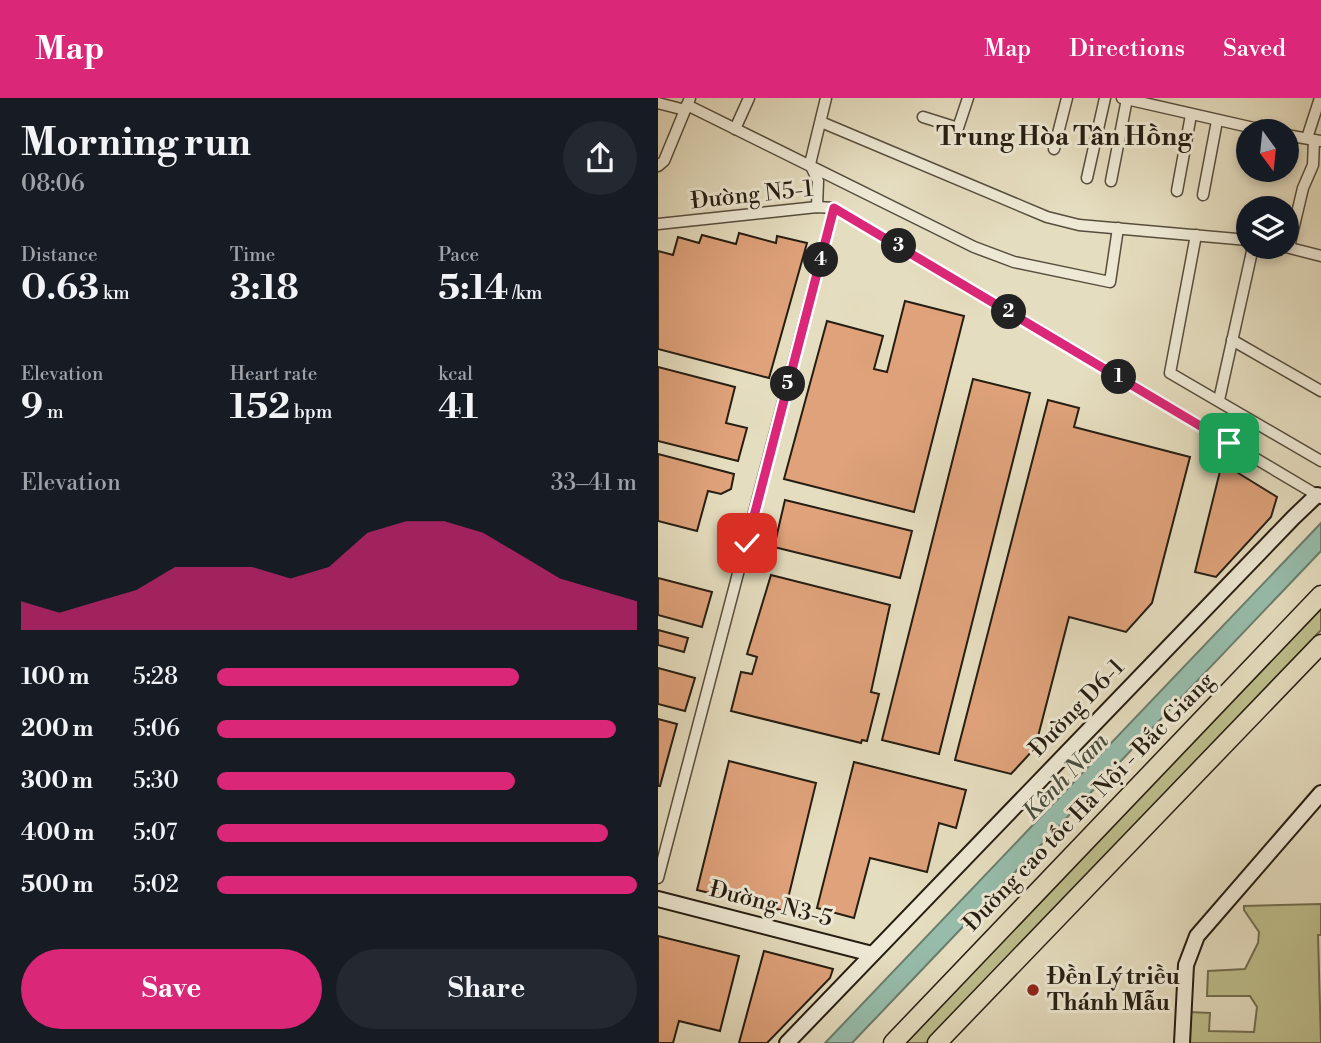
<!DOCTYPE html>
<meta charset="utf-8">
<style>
:root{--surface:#171b24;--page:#242831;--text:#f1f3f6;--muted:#9ea1a6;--accent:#db2777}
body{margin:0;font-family:"Libre Bodoni",serif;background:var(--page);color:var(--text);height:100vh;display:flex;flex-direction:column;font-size:26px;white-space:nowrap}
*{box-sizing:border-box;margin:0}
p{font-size:23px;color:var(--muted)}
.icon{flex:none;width:38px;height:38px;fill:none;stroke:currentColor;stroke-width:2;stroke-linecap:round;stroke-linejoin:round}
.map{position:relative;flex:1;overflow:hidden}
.drawer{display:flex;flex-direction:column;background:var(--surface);width:658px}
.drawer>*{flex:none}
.needle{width:46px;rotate:165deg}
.tools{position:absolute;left:578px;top:21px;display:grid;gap:14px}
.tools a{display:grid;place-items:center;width:63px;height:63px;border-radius:50%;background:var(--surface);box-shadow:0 4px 10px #0003;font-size:35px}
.pin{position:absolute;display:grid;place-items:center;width:60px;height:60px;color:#fff;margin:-30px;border-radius:14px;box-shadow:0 4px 10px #0006}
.km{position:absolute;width:35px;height:35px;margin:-18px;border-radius:50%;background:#222;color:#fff;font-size:19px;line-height:35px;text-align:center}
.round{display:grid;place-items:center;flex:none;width:74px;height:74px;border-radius:37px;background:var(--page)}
.summary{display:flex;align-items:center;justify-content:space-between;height:119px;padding:0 21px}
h1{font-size:38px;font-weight:800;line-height:52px}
.metrics{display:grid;grid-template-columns:repeat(3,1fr);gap:10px;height:119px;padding:7px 21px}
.metrics div{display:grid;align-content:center}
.metrics b{font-size:35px;font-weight:800}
.metrics small{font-size:19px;font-weight:400}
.metrics p{font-size:19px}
.chart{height:196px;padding:14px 21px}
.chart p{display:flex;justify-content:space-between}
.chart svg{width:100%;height:126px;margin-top:7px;fill:var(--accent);opacity:.7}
.cta{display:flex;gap:14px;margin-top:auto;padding:14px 21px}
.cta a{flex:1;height:80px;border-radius:42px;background:var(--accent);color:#fff;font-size:28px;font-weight:800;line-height:80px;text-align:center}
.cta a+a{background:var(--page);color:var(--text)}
ul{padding:0 21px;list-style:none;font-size:23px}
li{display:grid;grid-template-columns:112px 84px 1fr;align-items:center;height:52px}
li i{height:18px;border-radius:9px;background:var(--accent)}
header{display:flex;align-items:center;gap:42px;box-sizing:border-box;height:98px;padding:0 35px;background:var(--accent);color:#fff}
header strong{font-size:33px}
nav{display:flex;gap:38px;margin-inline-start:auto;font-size:24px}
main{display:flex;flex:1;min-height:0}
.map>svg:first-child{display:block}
.green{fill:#bdbe8c;stroke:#726e4f;stroke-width:2}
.water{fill:#97bdac;stroke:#6a7d6e;stroke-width:2}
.building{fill:#dfa27b;stroke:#261d12;stroke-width:2}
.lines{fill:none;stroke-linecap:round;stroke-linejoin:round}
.street-casing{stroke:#564d3d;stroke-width:13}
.secondary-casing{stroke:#261d12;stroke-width:18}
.highway-casing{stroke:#261d12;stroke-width:21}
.street{stroke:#eee9d5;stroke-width:10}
.secondary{stroke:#eee9d5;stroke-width:14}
.highway{stroke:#e5ddbf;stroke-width:18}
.route-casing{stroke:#fff;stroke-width:14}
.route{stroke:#db2777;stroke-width:9}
.poi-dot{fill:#8f2418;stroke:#eee9d5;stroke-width:2.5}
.labels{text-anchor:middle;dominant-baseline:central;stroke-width:6;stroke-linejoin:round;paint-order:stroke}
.street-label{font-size:23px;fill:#261d12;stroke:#eee9d5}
.poi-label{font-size:23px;font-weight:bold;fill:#261d12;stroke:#eee9d5;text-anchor:start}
.water-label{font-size:24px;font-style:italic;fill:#484d40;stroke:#eee9d5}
.quarter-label{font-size:26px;font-weight:bold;fill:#261d12;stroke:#eee9d5}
</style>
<header>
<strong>Map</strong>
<nav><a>Map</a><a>Directions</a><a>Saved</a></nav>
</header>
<main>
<section class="drawer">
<div class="summary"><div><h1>Morning run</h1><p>08:06</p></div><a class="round"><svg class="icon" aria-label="share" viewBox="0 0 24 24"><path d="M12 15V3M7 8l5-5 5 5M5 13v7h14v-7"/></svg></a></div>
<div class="metrics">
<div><p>Distance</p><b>0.63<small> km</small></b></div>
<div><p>Time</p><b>3:18</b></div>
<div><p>Pace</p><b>5:14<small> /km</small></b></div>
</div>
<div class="metrics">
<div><p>Elevation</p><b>9<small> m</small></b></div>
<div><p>Heart rate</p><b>152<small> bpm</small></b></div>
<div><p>kcal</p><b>41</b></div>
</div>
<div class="chart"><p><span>Elevation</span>33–41 m</p>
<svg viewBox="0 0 160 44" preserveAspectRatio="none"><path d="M0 44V34L10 38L20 34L30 30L40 22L50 22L60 22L70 26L80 22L90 10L100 6L110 6L120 10L130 18L140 26L150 30L160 34V44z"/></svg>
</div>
<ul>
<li><b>100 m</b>5:28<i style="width:72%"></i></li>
<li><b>200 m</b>5:06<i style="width:95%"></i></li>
<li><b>300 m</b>5:30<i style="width:71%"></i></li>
<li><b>400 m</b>5:07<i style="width:93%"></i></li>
<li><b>500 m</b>5:02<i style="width:100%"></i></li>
</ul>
<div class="cta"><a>Save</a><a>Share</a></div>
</section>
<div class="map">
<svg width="663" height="945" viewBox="0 0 663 945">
<rect width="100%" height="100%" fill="#e5ddbf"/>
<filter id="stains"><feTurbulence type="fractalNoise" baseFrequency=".00286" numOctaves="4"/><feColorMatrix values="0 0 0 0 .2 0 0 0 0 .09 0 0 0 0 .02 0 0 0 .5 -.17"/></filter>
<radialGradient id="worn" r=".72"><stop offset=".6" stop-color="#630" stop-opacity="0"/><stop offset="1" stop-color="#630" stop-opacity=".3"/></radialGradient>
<!-- green -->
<g class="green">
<path d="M663,511v21l-395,413h-20z"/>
<path d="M663,806v31h-3l3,108h-131v-31l20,1 -1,18 45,1 3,-25 -7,-11h-43l1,-25 37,-2 13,-26 1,-11 -15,-22v-4z"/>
</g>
<!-- water -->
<path class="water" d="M663,425v28l-406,426 -63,66h-27z"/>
<!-- building -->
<g class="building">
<path d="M81,135l37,10 1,-7 30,7 -38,135 -111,-29v-98l15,4 5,-18 21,6 3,-8 34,9z"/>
<path d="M247,203l59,15 -50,196 -130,-33 43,-158 56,15 -9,33 13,3z"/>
<path d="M0,269l77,20 -9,36 21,5 -9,33 -80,-20z"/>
<path d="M315,281l57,14 -91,361 -57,-14z"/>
<path d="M390,302l31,8 -5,19 116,30 -38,146 -26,29 -57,-15 -34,131 -24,26 -56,-14z"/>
<path d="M0,356l76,20 -3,15 -10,5 -13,-3 -11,40 -39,-10z"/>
<path d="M564,365l55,34 -6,20 -55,60 -21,-5z"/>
<path d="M127,402l127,31 -12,47 -126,-31z"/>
<path d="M113,477l119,30 -19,87 8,2 -12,47 -5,-1 -1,3 -130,-32 10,-39 11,2 5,-17 -10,-3z"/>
<path d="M0,480l54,14 -10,35 -44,-12z"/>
<path d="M0,532l30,8 -4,14 -26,-7z"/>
<path d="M0,570l37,10 -10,33 -27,-7z"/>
<path d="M0,621l19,5 -17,62h-2z"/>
<path d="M71,663l87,22 -31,128 -88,-21z"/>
<path d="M196,664l112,28 -10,38 -17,-5 -12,49 -57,-14 -16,60 -37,-10z"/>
<path d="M0,838l81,20 -19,75 -41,-10 -6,22h-15z"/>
<path d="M106,853l69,18 -3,9 -63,65h-28z"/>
</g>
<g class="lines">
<defs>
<g id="street">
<path d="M464,0l145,33"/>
<path d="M0,5l27,7"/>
<path d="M29,7l287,142 40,15 96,20 8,-54"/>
<path d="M265,19l35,11 10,-30"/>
<path d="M163,24l226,95 32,8 169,15"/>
<path d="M77,31l14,-31"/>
<path d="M628,37l35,6"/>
<path d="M649,40l13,-40"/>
<path d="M396,51l13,-51"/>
<path d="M0,68l6,-5 26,-63"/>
<path d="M429,80l18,-80"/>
<path d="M453,83l16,-82"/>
<path d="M519,93l14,-76"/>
<path d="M545,97l14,-74"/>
<path d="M159,109l1,-26 -8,-17 16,-66"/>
<path d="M0,126l159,-17 17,1 483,287"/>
<path d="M538,137l-26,138 151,88"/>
<path d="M628,149l35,9"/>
<path d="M631,149l14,-59 10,-23 1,-25"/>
<path d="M574,242l89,51"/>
<path d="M561,302l34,-153"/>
<path d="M0,780l176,-670"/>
</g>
<g id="secondary">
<path d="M0,801l214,55"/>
<path d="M129,945l506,-525 24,-23 4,1"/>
<path d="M524,945l4,-78 11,-29 124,-143"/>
</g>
<g id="highway">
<path d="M235,945l428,-448"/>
<path d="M279,945l384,-399"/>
</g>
</defs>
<!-- street casing -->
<use href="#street" class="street-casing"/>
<!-- secondary casing -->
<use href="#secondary" class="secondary-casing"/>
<!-- highway casing -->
<use href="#highway" class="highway-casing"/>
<!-- street -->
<use href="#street" class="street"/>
<!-- secondary -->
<use href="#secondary" class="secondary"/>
<!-- highway -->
<use href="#highway" class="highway"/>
</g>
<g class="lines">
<defs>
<path id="route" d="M89,445l87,-335 395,235"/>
</defs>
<!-- route casing -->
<use href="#route" class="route-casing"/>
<!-- route -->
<use href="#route" class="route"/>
</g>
<!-- markers -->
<circle class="poi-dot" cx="375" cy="892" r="7"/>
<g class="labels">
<!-- street labels -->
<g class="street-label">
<text transform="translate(94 97) rotate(-6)">Đường N5-1</text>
<text transform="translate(419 610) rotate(-46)">Đường D6-1</text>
<text transform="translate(431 704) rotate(-46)">Đường cao tốc Hà Nội - Bắc Giang</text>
<text transform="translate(113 806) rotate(14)">Đường N3-5</text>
</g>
<!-- poi labels -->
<g class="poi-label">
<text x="389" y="879">Đền Lý triều<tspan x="389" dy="26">Thánh Mẫu</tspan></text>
</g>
<!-- water labels -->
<g class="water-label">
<text transform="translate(408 679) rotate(-46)">Kênh Nam</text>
</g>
<!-- quarter labels -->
<g class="quarter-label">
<text x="406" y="39">Trung Hòa Tân Hồng</text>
</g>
</g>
<rect width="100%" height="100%" filter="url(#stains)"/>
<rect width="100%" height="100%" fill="url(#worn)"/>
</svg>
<div class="tools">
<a><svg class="needle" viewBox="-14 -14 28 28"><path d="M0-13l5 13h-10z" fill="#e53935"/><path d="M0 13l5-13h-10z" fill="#9ea1a6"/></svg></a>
<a><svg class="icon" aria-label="layers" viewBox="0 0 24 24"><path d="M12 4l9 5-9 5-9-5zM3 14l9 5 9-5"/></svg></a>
</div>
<div class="pin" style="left:571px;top:345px;background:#1e9e55"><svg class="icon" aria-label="arrive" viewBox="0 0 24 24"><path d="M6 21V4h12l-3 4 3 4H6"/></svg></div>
<div class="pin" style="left:89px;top:445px;background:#d93025"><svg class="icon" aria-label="check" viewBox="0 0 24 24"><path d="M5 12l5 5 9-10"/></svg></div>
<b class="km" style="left:461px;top:279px">1</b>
<b class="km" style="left:351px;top:214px">2</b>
<b class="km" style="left:241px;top:148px">3</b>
<b class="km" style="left:163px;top:162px">4</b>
<b class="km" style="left:130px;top:286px">5</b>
</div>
</main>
